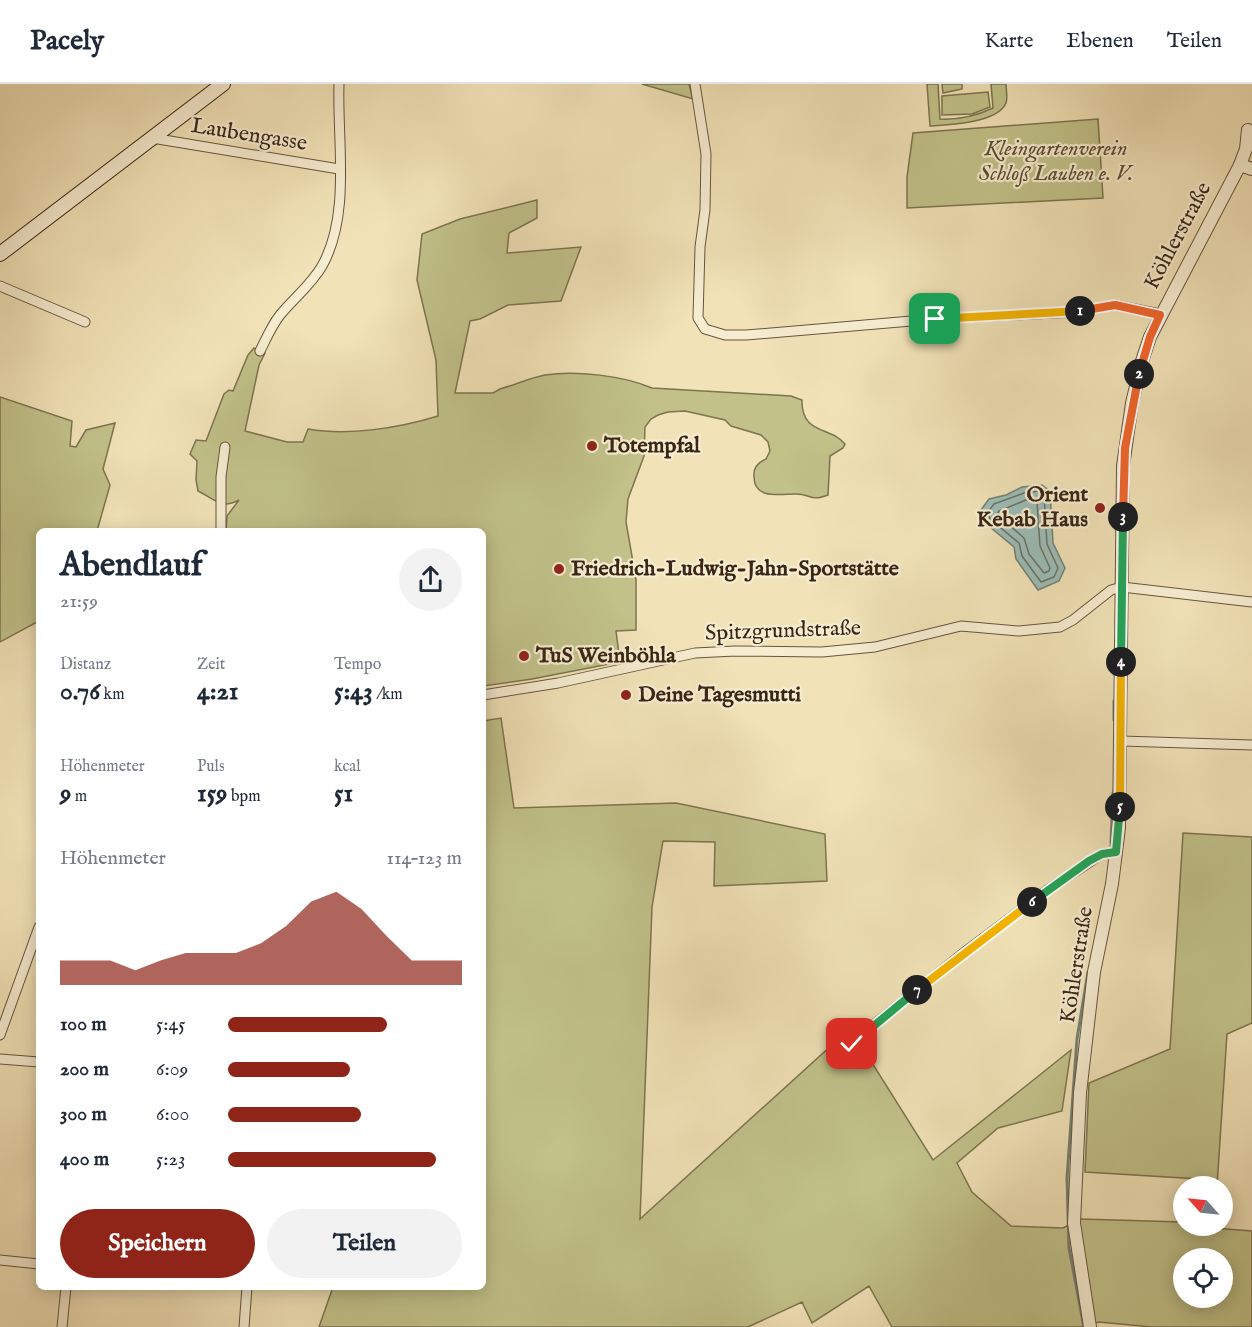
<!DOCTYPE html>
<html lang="de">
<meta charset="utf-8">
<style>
:root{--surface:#fff;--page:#f2f2f3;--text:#1f2937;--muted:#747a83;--line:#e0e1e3;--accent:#8f2418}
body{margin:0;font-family:"IM FELL English",serif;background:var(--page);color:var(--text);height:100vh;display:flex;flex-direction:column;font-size:22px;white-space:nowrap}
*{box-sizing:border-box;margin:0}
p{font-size:20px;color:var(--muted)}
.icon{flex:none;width:33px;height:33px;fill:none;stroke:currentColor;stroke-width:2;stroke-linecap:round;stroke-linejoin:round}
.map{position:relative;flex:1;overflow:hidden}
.drawer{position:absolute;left:36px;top:444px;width:450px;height:762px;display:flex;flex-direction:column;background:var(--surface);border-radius:9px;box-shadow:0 3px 15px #0003}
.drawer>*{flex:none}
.needle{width:39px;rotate:297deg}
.fabs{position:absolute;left:1173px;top:1092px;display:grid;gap:12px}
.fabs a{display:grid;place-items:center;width:60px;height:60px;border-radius:50%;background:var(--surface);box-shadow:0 3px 15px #0003;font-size:30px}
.pin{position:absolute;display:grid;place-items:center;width:51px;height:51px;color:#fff;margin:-26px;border-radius:12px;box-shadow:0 3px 9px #0006}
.km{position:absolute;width:30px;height:30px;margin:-15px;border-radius:50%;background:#222;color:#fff;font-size:16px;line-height:30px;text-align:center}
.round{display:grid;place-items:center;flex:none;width:63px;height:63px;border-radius:32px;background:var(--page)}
.head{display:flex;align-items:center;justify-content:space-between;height:102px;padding:0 24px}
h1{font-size:33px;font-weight:700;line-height:45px}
.stats{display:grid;grid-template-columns:repeat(3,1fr);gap:9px;height:102px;padding:6px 24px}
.stats div{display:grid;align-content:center}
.stats b{font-size:26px;font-weight:700}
.stats small{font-size:16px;font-weight:400}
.stats p{font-size:16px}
.chart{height:168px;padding:12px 24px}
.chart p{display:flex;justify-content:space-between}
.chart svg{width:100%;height:108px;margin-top:6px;fill:var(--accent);opacity:.7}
.action{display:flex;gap:12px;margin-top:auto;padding:12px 24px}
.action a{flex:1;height:69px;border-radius:36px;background:var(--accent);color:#fff;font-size:24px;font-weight:700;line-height:69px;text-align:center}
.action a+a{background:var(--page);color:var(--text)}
ul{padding:0 24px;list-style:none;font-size:20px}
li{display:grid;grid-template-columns:96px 72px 1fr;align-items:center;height:45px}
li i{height:15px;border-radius:8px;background:var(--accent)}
header{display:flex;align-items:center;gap:36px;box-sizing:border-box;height:84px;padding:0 30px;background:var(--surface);border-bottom:2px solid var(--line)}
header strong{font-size:28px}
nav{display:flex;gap:33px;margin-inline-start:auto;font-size:21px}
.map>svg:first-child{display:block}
.green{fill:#c1c189;stroke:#7d7450;stroke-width:1.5;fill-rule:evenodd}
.water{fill:#9cbcb6;stroke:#748076;stroke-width:1.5}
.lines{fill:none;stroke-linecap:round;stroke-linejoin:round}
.shore{stroke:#6a7166;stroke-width:1.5}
.stream{stroke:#748076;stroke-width:3}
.minor-casing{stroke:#67553e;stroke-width:11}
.tertiary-casing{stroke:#67553e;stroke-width:14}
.secondary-casing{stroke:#392616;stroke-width:16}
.minor{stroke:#f6ecd0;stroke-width:9}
.tertiary{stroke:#f6ecd0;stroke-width:12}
.secondary{stroke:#f6ecd0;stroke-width:14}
.split-1-casing{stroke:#fff;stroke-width:12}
.split-2-casing{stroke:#fff;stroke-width:12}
.split-3-casing{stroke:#fff;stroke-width:12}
.split-4-casing{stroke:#fff;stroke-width:12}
.split-5-casing{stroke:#fff;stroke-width:12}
.split-6-casing{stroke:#fff;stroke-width:12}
.split-7-casing{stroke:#fff;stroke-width:12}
.split-8-casing{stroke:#fff;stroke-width:12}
.split-1{stroke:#f5b400;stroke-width:8}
.split-2{stroke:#f0652b;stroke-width:8}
.split-3{stroke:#f0652b;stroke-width:8}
.split-4{stroke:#22a559;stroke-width:8}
.split-5{stroke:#f5b400;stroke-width:8}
.split-6{stroke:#22a559;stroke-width:8}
.split-7{stroke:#f5b400;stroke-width:8}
.split-8{stroke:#22a559;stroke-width:8}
.poi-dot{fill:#8f2418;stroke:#f6ecd0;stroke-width:2}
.labels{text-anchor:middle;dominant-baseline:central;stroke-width:4.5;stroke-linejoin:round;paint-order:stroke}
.street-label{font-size:22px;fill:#392616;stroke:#f6ecd0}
.park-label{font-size:22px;font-style:italic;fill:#5b4d33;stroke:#f6ecd0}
.poi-label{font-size:22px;font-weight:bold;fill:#392616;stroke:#f6ecd0;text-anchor:start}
</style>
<header>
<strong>Pacely</strong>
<nav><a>Karte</a><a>Ebenen</a><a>Teilen</a></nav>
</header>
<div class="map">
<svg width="1252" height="1243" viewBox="0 0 1252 1243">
<rect width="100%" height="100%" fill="#f1e2b7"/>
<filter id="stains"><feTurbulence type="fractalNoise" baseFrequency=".00333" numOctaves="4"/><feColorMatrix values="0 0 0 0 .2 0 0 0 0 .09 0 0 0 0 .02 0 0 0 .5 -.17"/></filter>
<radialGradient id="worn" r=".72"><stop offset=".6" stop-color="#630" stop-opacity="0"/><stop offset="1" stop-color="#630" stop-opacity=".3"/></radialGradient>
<!-- green -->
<g class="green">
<path d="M642,0h47l4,15z"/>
<path d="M927,0h11l2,35c19,1 36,-3 53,-11l-2,-24h15c0,6 2,14 0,19 -8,20 -58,22 -76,23z"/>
<path d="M942,0h20v5l-19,4z"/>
<path d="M988,8l2,15 -18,7 -30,1v-19z"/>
<path d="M1098,35l5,79 -196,10v-31l6,-44z"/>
<path d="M537,116v18l-28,15 -2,20 74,-6 -20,54 -53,4 -28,14 -10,2 -15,72h38l7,-4c15,-4 29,-11 45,-14 31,-5 79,1 107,13l139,8 11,4c-1,35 29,26 43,44l-2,4 -13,8 -2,39c-18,7 -17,-1 -32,-1 -15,0 -42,6 -42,-17 -1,-9 5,-15 12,-18l4,-8 -2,-9 -7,-7 -30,-9 -6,-6 -40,-9 -17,1 -10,3 -7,4 -6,8 -1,29 -16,43 -2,23 10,57v51l-20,1 4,31 -88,17 -49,7v-155h-257l1,-15 12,-16c-19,10 -24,-1 -41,-9l-2,-11 1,-19 -7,-7 6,-14 10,1 18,-47 5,-4 4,1 15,-36 6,-7 11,5 -6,12 -14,66 42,11h16l5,-13c41,7 91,-1 130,-13l-2,-56 -19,-80 5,-46 38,-15z"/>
<path d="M0,313l72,24 -2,25 6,1 10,-17 29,-7 -12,46 7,16 -13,46h-58v124l-2,-33 -37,20z"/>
<path d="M501,634l13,90 162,-5 149,31 2,47 -113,5 1,-44 -52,-1 -11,66 -12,312 203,-184 9,-4 81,129 138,-110 -9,61 -64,17 -41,35 15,29 39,34 52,2 17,-9 103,3 1,4h30v2l38,3v96h-100l-53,-5 -19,5h-188l-23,-41 -57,37 -10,-21 -54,25h-429l14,-40h150v-566zM1184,1174h38v40h-38z"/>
<path d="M1183,749l69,4v186l-25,11 -10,152h-17v-7l-115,-7 4,-89 81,-34z"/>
</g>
<!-- water -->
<path class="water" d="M1042,401l8,6 3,52 12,25 -6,13 -21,9 -22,-31 -2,-12 -30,-25 -3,-12 8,-11 17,-4 16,-8z"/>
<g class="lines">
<!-- shore -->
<g class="shore">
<path d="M1039,407l5,4 3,49 11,24 -4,9 -13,5 -19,-26 -3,-13 -29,-24 -2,-7 6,-8 30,-11z"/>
<path d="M1034,415l3,3 3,44 10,22 -1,3 -5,2 -15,-19 -5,-16 -27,-24 2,-3 27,-11z"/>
</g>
<!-- stream -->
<g class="stream">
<path d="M1114,636v-19"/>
<path d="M1111,759l2,-50"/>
<path d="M1084,1243l-15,-79 -2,-70 10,-139 11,-67"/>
</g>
<defs>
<g id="minor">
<path d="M695,0l11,70 -1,56 -5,37 -2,71 7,11 20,6h21l189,-16 140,-7 40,-7 45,9"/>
<path d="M152,54l187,31"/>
<path d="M0,202l85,36"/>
<path d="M260,267c6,-12 12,-26 20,-36 14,-17 31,-30 42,-49 29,-51 15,-125 17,-182"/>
<path d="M221,447v-54l4,-30"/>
<path d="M483,611l75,-12 137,-30 40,-2 87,1 53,-5 86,-21 58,5 41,-4 13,-7 38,-30 11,-3 130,15"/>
<path d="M1121,657l131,4"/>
<path d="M0,951l39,-108"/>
<path d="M843,969l33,-30 85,-68 88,-66 53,-35 14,-2"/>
<path d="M0,975l39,3"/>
<path d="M0,1176l39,4"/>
<path d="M62,1243l4,-40"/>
<path d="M244,1243l3,-40"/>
</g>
<g id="tertiary">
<path d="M1240,81l12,4"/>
<path d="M1090,1243l-16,-104 6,-130 14,-121 18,-88 7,-56 4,-362 9,-63 10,-42 8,-24 90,-172 6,-16 2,-19"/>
</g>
<path id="secondary" d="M0,170l223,-170"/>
</defs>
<!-- minor casing -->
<use href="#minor" class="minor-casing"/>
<!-- tertiary casing -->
<use href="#tertiary" class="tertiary-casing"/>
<!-- secondary casing -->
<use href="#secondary" class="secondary-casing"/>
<!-- minor -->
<use href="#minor" class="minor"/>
<!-- tertiary -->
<use href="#tertiary" class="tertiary"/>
<!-- secondary -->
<use href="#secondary" class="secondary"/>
</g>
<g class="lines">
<defs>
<path id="split-1" d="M935,235l145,-8"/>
<path id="split-2" d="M1080,227l35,-6 45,10 -10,22 -11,37"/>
<path id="split-3" d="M1123,433l2,-69 14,-74"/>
<path id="split-4" d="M1121,578l2,-145"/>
<path id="split-5" d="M1120,723l1,-145"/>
<path id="split-6" d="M1032,818l57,-41 13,-7 14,-2 4,-45"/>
<path id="split-7" d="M917,906l115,-88"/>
<path id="split-8" d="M852,960l65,-54"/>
</defs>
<!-- split-1 casing -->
<use href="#split-1" class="split-1-casing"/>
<!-- split-2 casing -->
<use href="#split-2" class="split-2-casing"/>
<!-- split-3 casing -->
<use href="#split-3" class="split-3-casing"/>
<!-- split-4 casing -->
<use href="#split-4" class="split-4-casing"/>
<!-- split-5 casing -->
<use href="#split-5" class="split-5-casing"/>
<!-- split-6 casing -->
<use href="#split-6" class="split-6-casing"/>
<!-- split-7 casing -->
<use href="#split-7" class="split-7-casing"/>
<!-- split-8 casing -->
<use href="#split-8" class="split-8-casing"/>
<!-- split-1 -->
<use href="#split-1" class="split-1"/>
<!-- split-2 -->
<use href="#split-2" class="split-2"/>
<!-- split-3 -->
<use href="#split-3" class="split-3"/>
<!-- split-4 -->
<use href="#split-4" class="split-4"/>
<!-- split-5 -->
<use href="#split-5" class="split-5"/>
<!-- split-6 -->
<use href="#split-6" class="split-6"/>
<!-- split-7 -->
<use href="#split-7" class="split-7"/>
<!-- split-8 -->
<use href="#split-8" class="split-8"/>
</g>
<!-- markers -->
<g class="poi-dot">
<circle cx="592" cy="362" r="6"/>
<circle cx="1100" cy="424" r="6"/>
<circle cx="559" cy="485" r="6"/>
<circle cx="524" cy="572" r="6"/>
<circle cx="626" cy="611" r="6"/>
</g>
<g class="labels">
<!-- street labels -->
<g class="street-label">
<text transform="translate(249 51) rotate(9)">Laubengasse</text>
<text transform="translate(1178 152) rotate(-62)">Köhlerstraße</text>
<text transform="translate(783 547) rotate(-2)">Spitzgrundstraße</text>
<text transform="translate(1077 881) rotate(-81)">Köhlerstraße</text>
</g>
<!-- park labels -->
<g class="park-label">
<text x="1056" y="65">Kleingartenverein<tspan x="1056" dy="25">Schloß Lauben e. V.</tspan></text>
</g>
<!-- poi labels -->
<g class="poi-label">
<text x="604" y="362">Totempfal</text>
<text x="1088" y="411" text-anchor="end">Orient<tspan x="1088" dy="25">Kebab Haus</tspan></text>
<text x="571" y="485">Friedrich-Ludwig-Jahn-Sportstätte</text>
<text x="536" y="572">TuS Weinböhla</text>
<text x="638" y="611">Deine Tagesmutti</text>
</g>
</g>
<rect width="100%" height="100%" filter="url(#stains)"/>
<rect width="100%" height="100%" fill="url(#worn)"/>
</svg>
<div class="fabs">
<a><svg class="needle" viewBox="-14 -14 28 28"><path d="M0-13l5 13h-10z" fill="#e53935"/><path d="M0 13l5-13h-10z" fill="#747a83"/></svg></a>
<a><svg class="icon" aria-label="locate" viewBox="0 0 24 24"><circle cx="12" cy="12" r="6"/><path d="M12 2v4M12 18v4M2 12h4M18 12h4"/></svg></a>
</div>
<div class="pin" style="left:935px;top:235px;background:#1e9e55"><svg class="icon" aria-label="arrive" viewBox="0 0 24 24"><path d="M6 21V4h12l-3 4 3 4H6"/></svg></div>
<div class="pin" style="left:852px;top:960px;background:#d93025"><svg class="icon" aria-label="check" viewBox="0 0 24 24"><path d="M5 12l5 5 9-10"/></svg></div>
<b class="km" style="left:1080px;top:227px">1</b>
<b class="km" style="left:1139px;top:290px">2</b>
<b class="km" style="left:1123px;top:433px">3</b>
<b class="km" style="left:1121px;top:578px">4</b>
<b class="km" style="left:1120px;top:723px">5</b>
<b class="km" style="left:1032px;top:818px">6</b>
<b class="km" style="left:917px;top:906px">7</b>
<section class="drawer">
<div class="head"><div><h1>Abendlauf</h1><p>21:59</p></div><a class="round"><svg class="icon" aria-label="share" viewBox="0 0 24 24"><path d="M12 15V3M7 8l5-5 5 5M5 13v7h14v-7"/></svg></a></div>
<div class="stats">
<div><p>Distanz</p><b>0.76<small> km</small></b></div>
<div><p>Zeit</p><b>4:21</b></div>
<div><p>Tempo</p><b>5:43<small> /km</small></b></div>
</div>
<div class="stats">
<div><p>Höhenmeter</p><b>9<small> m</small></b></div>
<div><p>Puls</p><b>159<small> bpm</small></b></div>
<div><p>kcal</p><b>51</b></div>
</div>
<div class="chart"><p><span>Höhenmeter</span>114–123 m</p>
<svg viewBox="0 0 160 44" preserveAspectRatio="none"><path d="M0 44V34L10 34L20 34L30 38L40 34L50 31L60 31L70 31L80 27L90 20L100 10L110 6L120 13L130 24L140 34L150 34L160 34V44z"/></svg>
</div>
<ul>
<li><b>100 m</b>5:45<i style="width:68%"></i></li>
<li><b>200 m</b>6:09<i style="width:52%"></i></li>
<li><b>300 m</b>6:00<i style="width:57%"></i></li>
<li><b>400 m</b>5:23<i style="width:89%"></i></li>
</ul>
<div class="action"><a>Speichern</a><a>Teilen</a></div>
</section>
</div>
